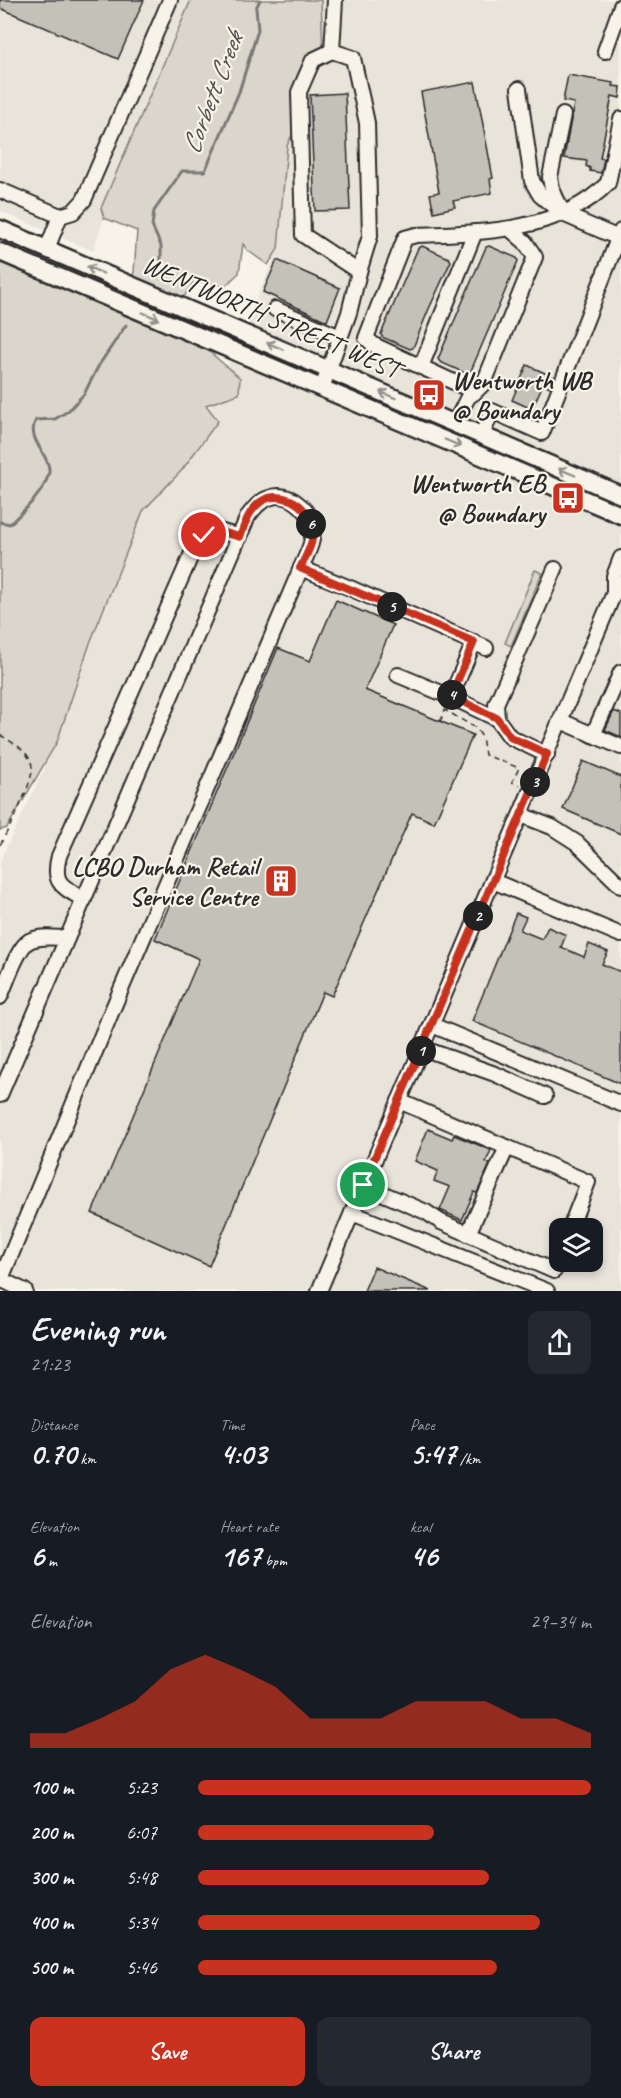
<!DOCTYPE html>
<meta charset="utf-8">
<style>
:root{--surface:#171b24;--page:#242831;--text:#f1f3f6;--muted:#9ea1a6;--accent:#c8321e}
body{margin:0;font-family:Caveat,sans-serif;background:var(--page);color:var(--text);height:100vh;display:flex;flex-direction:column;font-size:22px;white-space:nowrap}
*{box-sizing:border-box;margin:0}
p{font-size:20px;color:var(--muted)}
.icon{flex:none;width:33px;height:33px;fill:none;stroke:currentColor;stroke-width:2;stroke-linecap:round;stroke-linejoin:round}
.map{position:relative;height:1291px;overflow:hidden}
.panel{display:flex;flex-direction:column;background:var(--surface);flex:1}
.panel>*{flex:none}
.fabs{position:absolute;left:549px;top:1218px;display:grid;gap:12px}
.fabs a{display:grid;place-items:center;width:54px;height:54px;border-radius:12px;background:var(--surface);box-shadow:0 3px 9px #0003;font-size:30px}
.pin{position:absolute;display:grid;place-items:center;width:51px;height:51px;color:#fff;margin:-26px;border:3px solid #fff;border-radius:50%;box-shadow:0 2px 6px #0007}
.km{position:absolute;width:30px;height:30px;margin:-15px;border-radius:50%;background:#222;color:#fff;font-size:16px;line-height:30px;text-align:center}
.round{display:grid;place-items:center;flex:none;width:63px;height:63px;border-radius:12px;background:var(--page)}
.head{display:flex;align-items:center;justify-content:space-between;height:102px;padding:0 30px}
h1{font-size:33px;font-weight:700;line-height:45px}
.metrics{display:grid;grid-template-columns:repeat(3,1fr);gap:9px;height:102px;padding:6px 30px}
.metrics div{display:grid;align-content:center}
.metrics b{font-size:30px;font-weight:700}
.metrics small{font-size:16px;font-weight:400}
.metrics p{font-size:16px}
.chart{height:168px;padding:12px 30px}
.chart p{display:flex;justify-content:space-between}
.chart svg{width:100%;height:108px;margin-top:6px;fill:var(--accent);opacity:.7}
.cta{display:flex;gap:12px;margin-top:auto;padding:12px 30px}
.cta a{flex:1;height:69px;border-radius:12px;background:var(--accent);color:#fff;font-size:24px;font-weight:700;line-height:69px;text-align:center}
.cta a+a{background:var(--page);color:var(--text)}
ul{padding:0 30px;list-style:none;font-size:20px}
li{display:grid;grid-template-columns:96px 72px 1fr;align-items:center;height:45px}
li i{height:15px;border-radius:8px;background:var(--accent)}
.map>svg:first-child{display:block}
.built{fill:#e8e4da;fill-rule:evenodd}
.green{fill:#dad6cc;stroke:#82807c;stroke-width:1.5}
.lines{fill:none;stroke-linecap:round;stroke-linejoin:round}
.stream{stroke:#7a7874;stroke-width:3}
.building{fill:#c4c1b9;stroke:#2b2b2b;stroke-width:1.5}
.minor-casing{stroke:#2b2b2b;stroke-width:18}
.major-casing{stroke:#2b2b2b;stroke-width:21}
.path{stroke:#2b2b2b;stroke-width:1.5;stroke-dasharray:6 4.5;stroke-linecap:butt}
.minor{stroke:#f7f3e8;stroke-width:14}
.major{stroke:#f7f3e8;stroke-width:16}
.oneway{stroke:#918f8a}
.route-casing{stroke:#fff;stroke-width:12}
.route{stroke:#c8321e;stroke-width:8}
.labels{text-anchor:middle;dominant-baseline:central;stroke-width:4.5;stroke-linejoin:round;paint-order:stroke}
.street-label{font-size:26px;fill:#2b2b2b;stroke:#f7f3e8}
.poi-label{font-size:26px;font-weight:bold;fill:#2b2b2b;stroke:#f7f3e8;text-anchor:end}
.water-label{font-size:27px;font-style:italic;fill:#53524f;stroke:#f7f3e8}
</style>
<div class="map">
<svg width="621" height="1291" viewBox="0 0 621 1291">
<rect width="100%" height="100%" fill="#f7f3e8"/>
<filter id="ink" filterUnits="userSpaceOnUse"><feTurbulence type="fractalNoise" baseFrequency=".0167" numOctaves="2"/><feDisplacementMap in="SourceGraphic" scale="12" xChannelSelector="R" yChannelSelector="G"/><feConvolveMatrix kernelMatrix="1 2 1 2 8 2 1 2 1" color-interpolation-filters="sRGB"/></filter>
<g filter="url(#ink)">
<!-- built -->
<g class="built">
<path d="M0,0h191l-85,196 -2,22 -11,33 -93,-40z"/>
<path d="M321,0h300v1291h-621v-430l57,-119 33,-99 53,-132 39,-41 36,-48 -9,-13 69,-160 9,-103 19,-42 1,-15 16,-39zM560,1228h32v34h-32z"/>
</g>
<!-- green -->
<g class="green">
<path d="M191,0h130l2,50 -16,39 -1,15 -19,42 -9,103 -10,16 -21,-15 -4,-6 -4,29 -15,14 -18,-5 -13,1 -15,23 -2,17 64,55 -1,16 -33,11 12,16 -36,49 -39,41 -53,132 -33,99 -50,86 -7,2v-578l122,51 12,-31 3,-41 -33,-13 -3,-10z"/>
<path d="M535,570l7,3 -31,73 -6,-3z"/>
</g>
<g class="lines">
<!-- stream -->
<g class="stream">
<path d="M157,277l4,-10v-21l-9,-20 2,-15 28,-40h23l34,-79 19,-62 -2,-22 4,-8"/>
<path d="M0,522l10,2c14,-14 32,-29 38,-48 7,-18 -24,-36 -12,-56l19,-1 13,-8 16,-17 15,-29 27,-40"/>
</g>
</g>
<!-- building -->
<g class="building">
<path d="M0,0h144l-26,59 -118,-51z"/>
<path d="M568,75l46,8 -1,3 8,1 -1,11 -8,-2 -12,62 4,1 -3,14 -11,-2v-3l-4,-2 1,-5 -23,-3 10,-55 -11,-2z"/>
<path d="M475,82l18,96 -3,1 2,14 -39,8 2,6 -21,5 -4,-18 9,-2 -18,-100z"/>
<path d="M345,93l5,117 -35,1 -5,-116z"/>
<path d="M422,246l27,12 2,3 -23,50 -15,37 -3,1 -28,-12 -1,-3 37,-86z"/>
<path d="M489,246l28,12 1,3 -48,112 -3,1 -27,-12 -2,-3 48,-112z"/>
<path d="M277,260l63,28 -13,33 -64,-29z"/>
<path d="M527,365l27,12 -4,10 -7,-3 -11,25 -20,-9z"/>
<path d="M336,600l57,25 -28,65 108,45 -39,88 -22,-10 -80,183 -9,-4 -114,274 -117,-53 107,-254 -44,-20 123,-291 32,13z"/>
<path d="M614,711l7,3v23l-16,-7z"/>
<path d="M583,761l38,16v57l-58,-25z"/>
<path d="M516,913l10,4 -6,13 22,9 6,-12 18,8 -5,12 23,10 5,-13 19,8 -6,12 19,8v112l-149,-63z"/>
<path d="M428,1129l24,10 2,-4 37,15 -5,12 4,2 -13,29 -3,-1 -12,28 -22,-10 10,-23 -16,-6 4,-10 -23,-10z"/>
<path d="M374,1267l57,24h-67z"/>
</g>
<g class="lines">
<defs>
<g id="minor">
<path d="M332,51l3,-51"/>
<path d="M605,51l16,-45"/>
<path d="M519,89l13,92 8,14 23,19 58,25"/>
<path d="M0,190l60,26 -13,33"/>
<path d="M561,209l-9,-20 -2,-12 13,-62"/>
<path d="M60,216l13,-4 11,-12 86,-200"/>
<path d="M510,229l15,13 10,15 -51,126 -9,9 -101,-47 -8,-7 39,-100 11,-3c63,-2 145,-3 192,-52l13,-64"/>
<path d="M275,309l65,28"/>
<path d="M421,367l54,-135"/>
<path d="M322,388l27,-75 10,-41 -56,-37 -4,-143 14,-32 19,-9 21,7 14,65 3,113 -11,36"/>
<path d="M455,423l13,-26 7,-5"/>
<path d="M482,435l10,-24 50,22 79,-202"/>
<path d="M614,593v-17l7,-18"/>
<path d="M474,642l-23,55 46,22"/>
<path d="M398,675l53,22"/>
<path d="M561,721l60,26"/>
<path d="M593,735l28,-63"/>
<path d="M547,755l-37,-18 -13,-18 -1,-15 59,-135"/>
<path d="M521,815l31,12 25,16 44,43"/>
<path d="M493,881l128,54"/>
<path d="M84,900c-22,-14 -32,-16 -25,-44l138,-314 7,-7 11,-5 25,7"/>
<path d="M0,997c6,-13 17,-49 29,-56 11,-6 26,-3 38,-3"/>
<path d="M432,1025l189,79"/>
<path d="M422,1048l73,26 50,22"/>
<path d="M0,1095l248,-579c6,-7 11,-15 21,-18 19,-8 41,11 44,30 1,14 -7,28 -12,40"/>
<path d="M399,1101l189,81 -18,46"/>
<path d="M363,1185l63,27 15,10 113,49 6,-15"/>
<path d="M352,1213l195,78"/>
<path d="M468,1234l39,-87"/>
<path d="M0,1279l25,12"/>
<path d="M1,1279l110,-266 190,-445 49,20 136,60"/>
<path d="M319,1291l295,-698 7,-9"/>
</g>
<g id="major">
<path d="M0,229l621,266"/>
<path d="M0,252l621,263"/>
</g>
</defs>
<!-- minor casing -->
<use href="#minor" class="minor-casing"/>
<!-- major casing -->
<use href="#major" class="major-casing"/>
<!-- path -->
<g class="path">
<path d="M440,722l5,-12 31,18 6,9 3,18 34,13 -7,14 7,3"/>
<path d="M0,735c12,7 31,17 32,32 2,15 -24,63 -32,78"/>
</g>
<!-- minor -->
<use href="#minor" class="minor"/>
<!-- major -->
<use href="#major" class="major"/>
</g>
<!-- one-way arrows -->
<defs><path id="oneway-shaft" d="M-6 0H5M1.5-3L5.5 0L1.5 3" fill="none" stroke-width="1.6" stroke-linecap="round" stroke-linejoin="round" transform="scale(1.5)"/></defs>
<g class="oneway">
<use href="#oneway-shaft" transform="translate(95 270) rotate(-157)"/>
<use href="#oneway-shaft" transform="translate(151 316) rotate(23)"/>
<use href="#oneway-shaft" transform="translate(275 346) rotate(-157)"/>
<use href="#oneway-shaft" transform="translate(388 395) rotate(-157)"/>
<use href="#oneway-shaft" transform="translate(453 443) rotate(23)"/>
<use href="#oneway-shaft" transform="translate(567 472) rotate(-157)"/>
</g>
</g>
<g class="lines" filter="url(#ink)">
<defs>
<path id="route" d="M204,535l10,-5 26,7c4,-11 8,-24 17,-32 20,-19 52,-2 56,24 1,13 -7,27 -13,39l174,74 -23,54 46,22 13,19 37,17 -184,431"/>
</defs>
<!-- route casing -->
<use href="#route" class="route-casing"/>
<!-- route -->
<use href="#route" class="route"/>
</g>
<!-- icons -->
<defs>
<symbol id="bus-square" viewBox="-11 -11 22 22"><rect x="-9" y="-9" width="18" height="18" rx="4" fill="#c8321e" stroke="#f7f3e8"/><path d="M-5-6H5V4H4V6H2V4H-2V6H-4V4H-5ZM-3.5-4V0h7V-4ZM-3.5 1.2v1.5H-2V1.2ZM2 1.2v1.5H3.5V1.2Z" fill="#fff"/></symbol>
<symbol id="building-square" viewBox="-11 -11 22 22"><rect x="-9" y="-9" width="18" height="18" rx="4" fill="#c8321e" stroke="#f7f3e8"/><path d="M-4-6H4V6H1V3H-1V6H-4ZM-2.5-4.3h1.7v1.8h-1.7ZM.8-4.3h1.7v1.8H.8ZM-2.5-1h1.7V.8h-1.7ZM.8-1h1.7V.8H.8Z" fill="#fff"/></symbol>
</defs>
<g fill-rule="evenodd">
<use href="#bus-square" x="410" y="376" width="38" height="38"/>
<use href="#bus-square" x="549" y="479" width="38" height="38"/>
<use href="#building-square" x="262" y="862" width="38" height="38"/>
</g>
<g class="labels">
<!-- street labels -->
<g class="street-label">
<text transform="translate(271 317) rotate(23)">WENTWORTH STREET WEST</text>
</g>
<!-- poi labels -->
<g class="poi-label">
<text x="452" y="380" text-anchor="start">Wentworth WB<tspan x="452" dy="30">@ Boundary</tspan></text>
<text x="545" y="483">Wentworth EB<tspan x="545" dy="30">@ Boundary</tspan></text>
<text x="258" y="866">LCBO Durham Retail<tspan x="258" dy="30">Service Centre</tspan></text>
</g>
<!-- water labels -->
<g class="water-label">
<text transform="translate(212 93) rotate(-69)">Corbett Creek</text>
</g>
</g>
</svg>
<div class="fabs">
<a><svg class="icon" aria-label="layers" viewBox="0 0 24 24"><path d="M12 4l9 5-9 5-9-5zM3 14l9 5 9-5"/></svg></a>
</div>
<div class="pin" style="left:363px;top:1185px;background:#1e9e55"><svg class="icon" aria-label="arrive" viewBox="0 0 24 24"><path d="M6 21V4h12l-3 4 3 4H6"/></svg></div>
<div class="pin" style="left:204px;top:535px;background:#d93025"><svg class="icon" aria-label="check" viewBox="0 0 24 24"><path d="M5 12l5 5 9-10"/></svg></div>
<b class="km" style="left:421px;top:1051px">1</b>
<b class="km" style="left:478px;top:916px">2</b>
<b class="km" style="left:535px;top:782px">3</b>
<b class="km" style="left:452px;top:695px">4</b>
<b class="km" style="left:392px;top:607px">5</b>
<b class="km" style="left:311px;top:524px">6</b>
</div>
<section class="panel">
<div class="head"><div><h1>Evening run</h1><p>21:23</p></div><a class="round"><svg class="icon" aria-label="share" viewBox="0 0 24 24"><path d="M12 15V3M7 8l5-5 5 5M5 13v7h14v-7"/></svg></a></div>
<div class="metrics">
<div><p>Distance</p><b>0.70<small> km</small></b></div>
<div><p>Time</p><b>4:03</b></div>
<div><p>Pace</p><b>5:47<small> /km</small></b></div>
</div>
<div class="metrics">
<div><p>Elevation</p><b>6<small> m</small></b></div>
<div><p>Heart rate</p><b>167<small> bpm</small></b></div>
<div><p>kcal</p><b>46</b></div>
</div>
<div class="chart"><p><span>Elevation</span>29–34 m</p>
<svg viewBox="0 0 160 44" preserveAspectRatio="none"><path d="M0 44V38L10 38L20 32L30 25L40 12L50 6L60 12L70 19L80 32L90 32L100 32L110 25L120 25L130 25L140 32L150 32L160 38V44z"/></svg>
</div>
<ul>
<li><b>100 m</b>5:23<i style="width:100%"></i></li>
<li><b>200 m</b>6:07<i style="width:60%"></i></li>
<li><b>300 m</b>5:48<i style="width:74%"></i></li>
<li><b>400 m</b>5:34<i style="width:87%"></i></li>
<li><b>500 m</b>5:46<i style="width:76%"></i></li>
</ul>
<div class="cta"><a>Save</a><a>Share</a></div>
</section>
